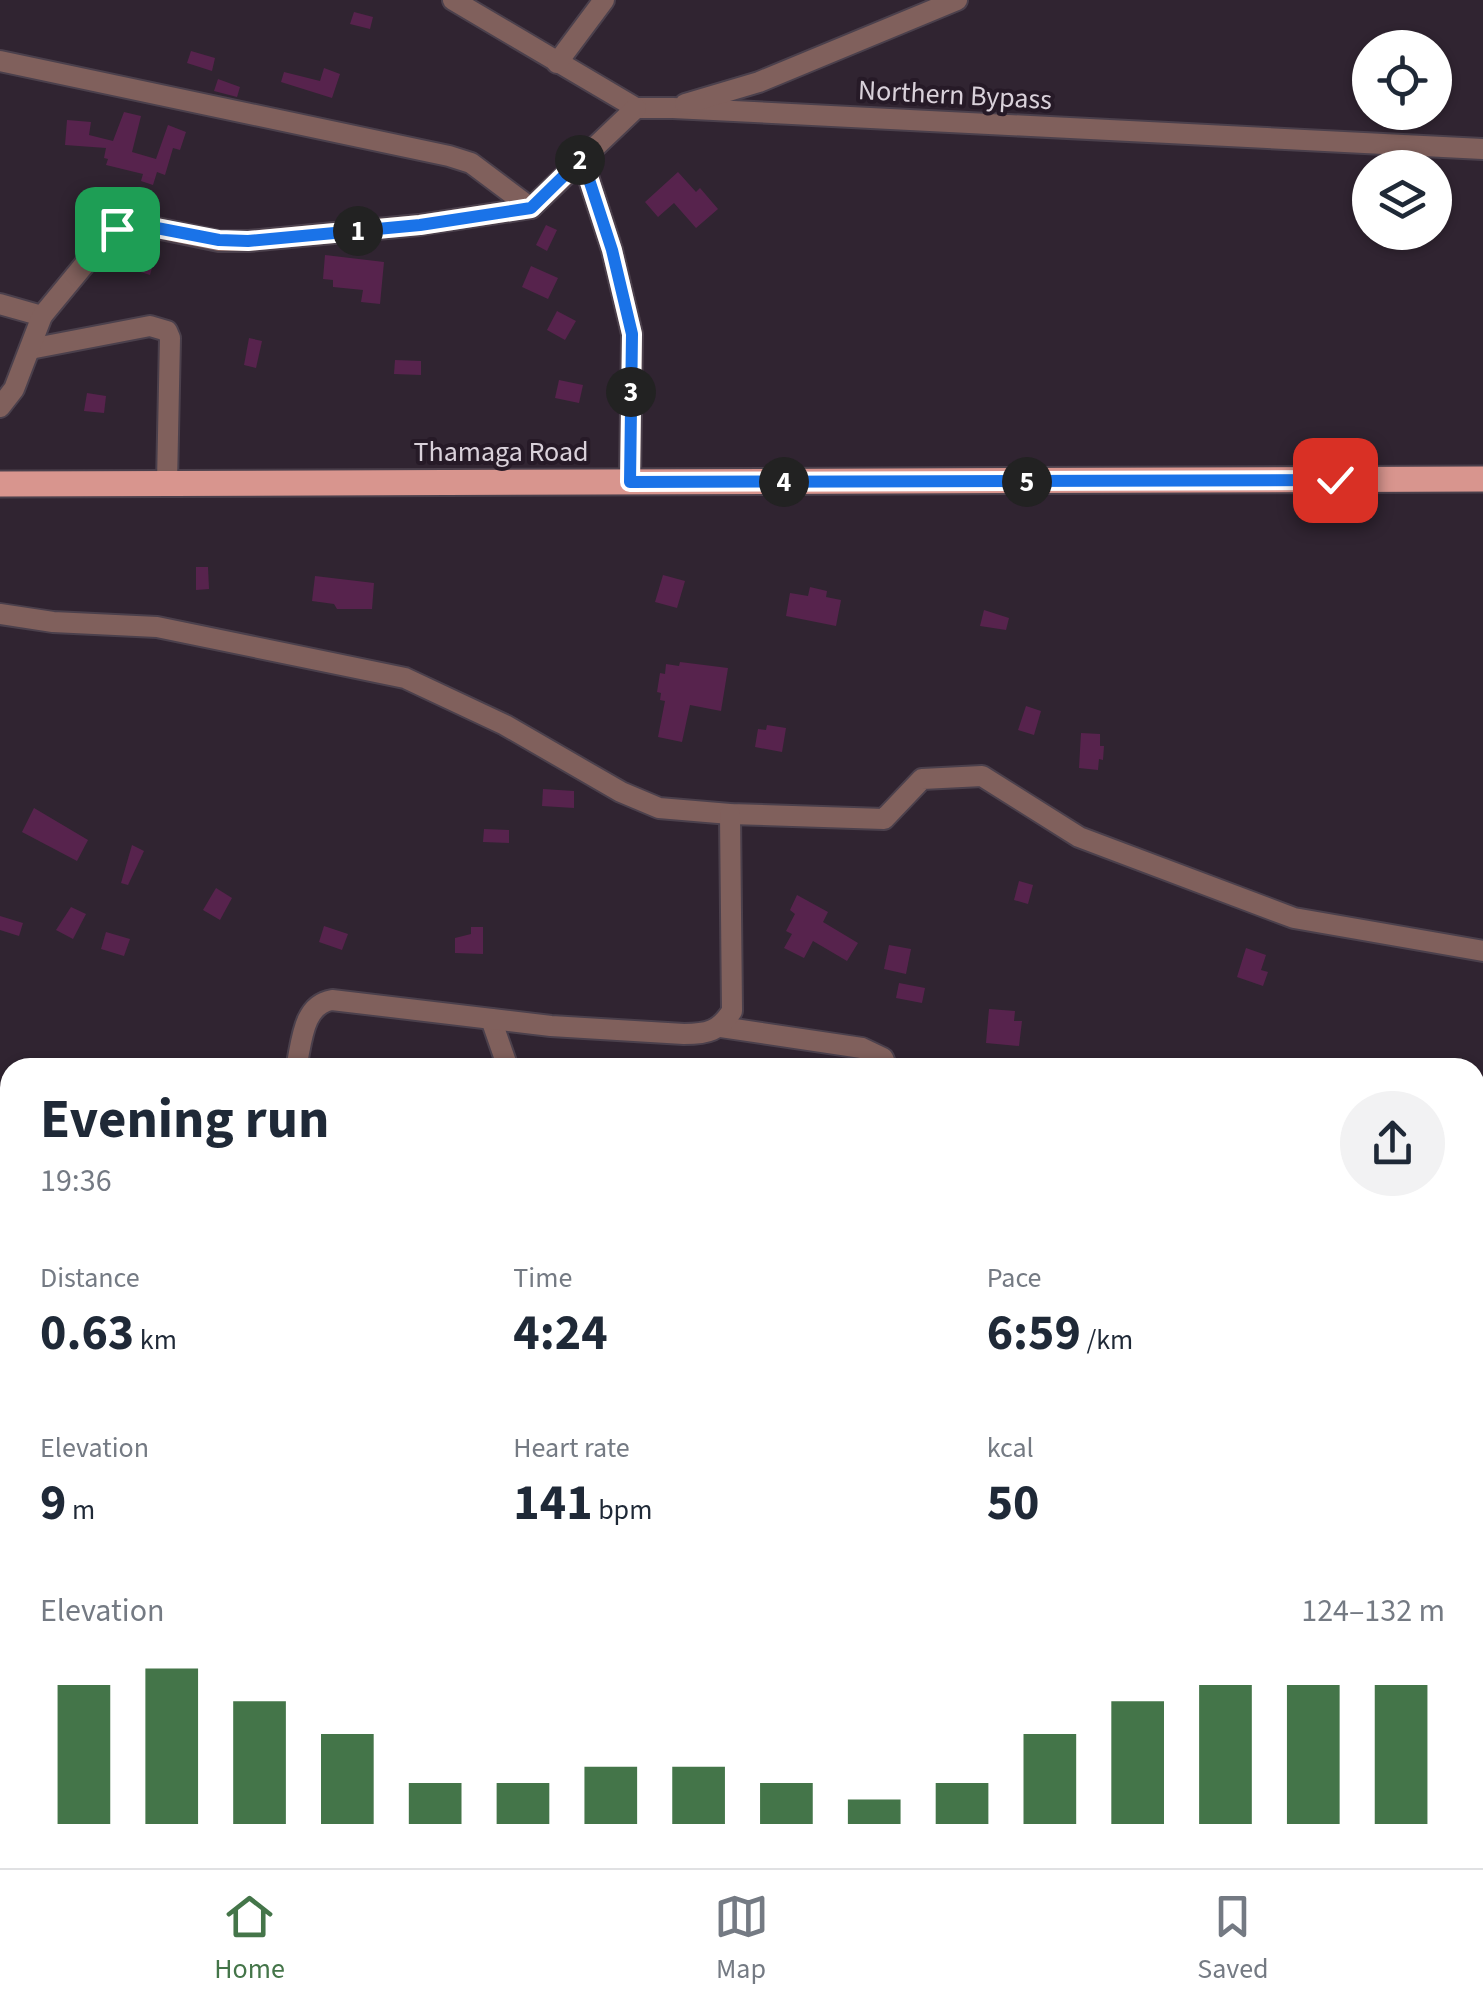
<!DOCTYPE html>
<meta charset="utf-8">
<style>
:root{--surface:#fff;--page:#f2f2f3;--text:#1f2937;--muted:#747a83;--line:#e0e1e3;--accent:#447549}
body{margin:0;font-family:"Source Sans 3",sans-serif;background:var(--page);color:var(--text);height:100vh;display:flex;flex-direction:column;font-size:38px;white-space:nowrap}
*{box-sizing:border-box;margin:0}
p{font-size:32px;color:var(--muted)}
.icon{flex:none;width:55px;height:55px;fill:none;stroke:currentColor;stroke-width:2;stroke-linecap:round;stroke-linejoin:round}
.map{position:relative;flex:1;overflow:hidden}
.details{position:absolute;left:0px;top:1058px;width:1485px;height:812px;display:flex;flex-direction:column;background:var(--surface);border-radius:30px 30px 0 0;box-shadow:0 2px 8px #0004}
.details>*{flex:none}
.tools{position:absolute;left:1352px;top:30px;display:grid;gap:20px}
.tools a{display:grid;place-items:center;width:100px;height:100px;border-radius:50%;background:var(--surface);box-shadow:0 2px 8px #0004;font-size:50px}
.pin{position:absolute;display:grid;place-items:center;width:85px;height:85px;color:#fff;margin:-42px;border-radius:20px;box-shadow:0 5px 15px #0006}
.km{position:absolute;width:50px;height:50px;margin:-25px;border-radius:50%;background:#222;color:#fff;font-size:28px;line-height:50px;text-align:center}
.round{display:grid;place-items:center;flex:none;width:105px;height:105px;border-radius:52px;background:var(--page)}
.summary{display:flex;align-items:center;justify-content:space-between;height:170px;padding:0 40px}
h1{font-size:55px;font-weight:700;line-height:75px}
.metrics{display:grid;grid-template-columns:repeat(3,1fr);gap:15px;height:170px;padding:10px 40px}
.metrics div{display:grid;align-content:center}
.metrics b{font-size:50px;font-weight:700}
.metrics small{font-size:28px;font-weight:400}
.metrics p{font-size:28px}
.chart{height:280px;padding:20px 40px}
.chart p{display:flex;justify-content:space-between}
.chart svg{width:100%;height:180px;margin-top:10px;stroke:var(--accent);stroke-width:6}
.menu{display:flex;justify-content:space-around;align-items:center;height:140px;border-top:2px solid var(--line);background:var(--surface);font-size:28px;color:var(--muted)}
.menu a{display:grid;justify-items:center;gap:5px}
.menu .on{color:var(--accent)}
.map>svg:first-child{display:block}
.building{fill:#57234d}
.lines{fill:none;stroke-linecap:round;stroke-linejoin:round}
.minor-casing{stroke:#4b404c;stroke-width:24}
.major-casing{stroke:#4b404c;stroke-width:29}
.minor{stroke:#80605c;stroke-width:20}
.major{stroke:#d8958e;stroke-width:25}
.route-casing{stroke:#fff;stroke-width:20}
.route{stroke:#1a73e8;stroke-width:12}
.labels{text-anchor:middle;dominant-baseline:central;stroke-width:8;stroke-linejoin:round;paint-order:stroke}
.street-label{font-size:28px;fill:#d9d1da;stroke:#261a27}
</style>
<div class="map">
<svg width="1483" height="1868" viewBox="0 0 1483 1868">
<rect width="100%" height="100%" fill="#302431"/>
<!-- building -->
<g class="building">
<path d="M354,12l19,5 -3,12 -20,-5z"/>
<path d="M191,51l24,7 -3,13 -25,-8z"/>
<path d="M324,68l16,6 -8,24 -51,-16 3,-10 36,9z"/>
<path d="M218,79l22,8 -3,10 -23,-6z"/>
<path d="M124,112l17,4 -9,36 24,7 12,-34 18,7 -6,18 -7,-2 -8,27 -8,-3 -4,13 -12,-4 2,-7 -37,-9 2,-6 -4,-1 2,-10 -41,-3 2,-25 24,2 -2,13 24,6z"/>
<path d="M678,172l18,20 4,-4 18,21 -22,19 -22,-25 -16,14 -13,-15z"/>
<path d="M546,225l11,5 -10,21 -11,-6z"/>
<path d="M128,240l29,10 -7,25 -34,-11 7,-22z"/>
<path d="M325,255l59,7 -4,42 -19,-2 2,-12 -30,-3v-7l-10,-1z"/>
<path d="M531,266l27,12 -10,21 -26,-12z"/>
<path d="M557,311l19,10 -11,19 -18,-10z"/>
<path d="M249,338l13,3 -6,27 -12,-3z"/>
<path d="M395,360l26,1v14l-27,-1z"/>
<path d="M559,380l24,5 -4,18 -24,-5z"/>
<path d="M87,393l19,3 -2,17 -20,-2z"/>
<path d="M196,567h12l1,22 -13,1z"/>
<path d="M663,575l22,6 -8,27 -22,-6z"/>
<path d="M315,576l59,7 -2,26h-35l-3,-5 -22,-3z"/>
<path d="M810,587l17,4 -1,6 15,3 -5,26 -50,-10 4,-23 18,3z"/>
<path d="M984,610l25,8 -3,12 -26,-4z"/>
<path d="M680,662l48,6 -7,43 -31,-6 -8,37 -24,-5 7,-36 -5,-1 1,-7 -4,-1 3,-19 5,1 1,-10 13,2z"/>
<path d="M1026,706l15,5 -7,24 -16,-5z"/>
<path d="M767,725l19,3 -4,24 -27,-5 3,-18 8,1z"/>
<path d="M1081,733l19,1v12h4l-1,14 -4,-1 -1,11 -19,-2z"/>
<path d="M543,789l31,2v17l-32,-2z"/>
<path d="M34,808l54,32 -11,21 -55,-29z"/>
<path d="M484,829l25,1v13l-26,-1z"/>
<path d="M132,845l12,6 -16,34 -7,-2z"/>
<path d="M1019,881l14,4 -5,19 -14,-4z"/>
<path d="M216,888l16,10 -12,22 -17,-10z"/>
<path d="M797,895l31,17 -5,10 35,21 -11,18 -34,-20 -9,17 -20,-10 8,-14 -6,-3 9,-17 -5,-4z"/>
<path d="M71,907l15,7 -13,25 -17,-9z"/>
<path d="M0,916l23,7 -4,13 -19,-6z"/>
<path d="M324,926l24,8 -6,16 -23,-8z"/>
<path d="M471,927h12v27l-28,-1v-15l16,-4z"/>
<path d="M106,932l24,7 -6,17 -23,-7z"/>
<path d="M889,945l22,4 -5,25 -22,-5z"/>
<path d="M1246,948l20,7 -5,15 7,2 -5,14 -26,-9z"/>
<path d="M899,983l26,5 -3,15 -26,-5z"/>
<path d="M989,1009l26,2 -1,10h8l-3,25 -33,-3z"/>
</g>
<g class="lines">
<defs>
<g id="minor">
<path d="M453,0l183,108h37l810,41"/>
<path d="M0,61l449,95 22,7 60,45"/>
<path d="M557,63l47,-63"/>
<path d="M685,104l74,-22 198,-82"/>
<path d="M582,158l30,92 20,84 -2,148"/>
<path d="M0,304l42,12"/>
<path d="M30,349l120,-23 17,5 3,7 -3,145"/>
<path d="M0,407l14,-18 28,-73 61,-74 14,-13 20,-5 82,17h30l170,-16 112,-17 105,-100"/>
<path d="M0,614l53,8 104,5 248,51 100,47 116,67 38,16 71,6 154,5 38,-40 60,-3 97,61 215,81 189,33"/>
<path d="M491,1019l17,49"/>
<path d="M721,1027l141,21 21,10 4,10"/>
<path d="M296,1068c6,-25 6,-63 36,-68l219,26 133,8c24,0 35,-3 48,-23l-2,-197"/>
<path d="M0,1099l10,8"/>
<path d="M0,1481l10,12"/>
<path d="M0,1547h10"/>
<path d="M1483,1770l-4,22 4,70"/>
<path d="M1164,1860l3,8"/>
<path d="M489,1868l2,-8"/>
<path d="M974,1868l3,-8"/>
</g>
<g id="major">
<path d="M0,484l1483,-5"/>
<path d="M1475,1564l8,-8"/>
<path d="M1220,1868l6,-8"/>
</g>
</defs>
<!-- minor casing -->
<use href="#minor" class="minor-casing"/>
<!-- major casing -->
<use href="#major" class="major-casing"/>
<!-- minor -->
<use href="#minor" class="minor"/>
<!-- major -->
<use href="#major" class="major"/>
</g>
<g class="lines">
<defs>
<path id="route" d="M117,229l19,-5 83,16 29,1 172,-16 111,-17 51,-50 30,92 20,84 -2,148 705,-2"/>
</defs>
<!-- route casing -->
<use href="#route" class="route-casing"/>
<!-- route -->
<use href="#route" class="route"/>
</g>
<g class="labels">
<!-- street labels -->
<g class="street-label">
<text transform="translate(955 95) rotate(3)">Northern Bypass</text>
<text x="501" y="452">Thamaga Road</text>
</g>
</g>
</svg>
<div class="tools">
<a><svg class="icon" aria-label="locate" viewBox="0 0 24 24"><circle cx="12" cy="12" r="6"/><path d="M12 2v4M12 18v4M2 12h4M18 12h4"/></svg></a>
<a><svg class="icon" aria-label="layers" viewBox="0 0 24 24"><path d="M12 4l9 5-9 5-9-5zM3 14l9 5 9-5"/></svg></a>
</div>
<div class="pin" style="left:117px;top:229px;background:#1e9e55"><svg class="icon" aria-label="arrive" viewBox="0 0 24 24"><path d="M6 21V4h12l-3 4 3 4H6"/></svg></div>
<div class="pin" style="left:1335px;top:480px;background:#d93025"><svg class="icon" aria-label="check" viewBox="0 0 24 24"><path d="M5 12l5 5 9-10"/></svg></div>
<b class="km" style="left:358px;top:231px">1</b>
<b class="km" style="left:580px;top:160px">2</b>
<b class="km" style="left:631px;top:392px">3</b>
<b class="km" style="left:784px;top:482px">4</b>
<b class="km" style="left:1027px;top:482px">5</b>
<section class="details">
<div class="summary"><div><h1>Evening run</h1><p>19:36</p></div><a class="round"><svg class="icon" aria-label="share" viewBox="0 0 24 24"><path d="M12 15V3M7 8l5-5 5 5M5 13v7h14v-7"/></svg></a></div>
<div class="metrics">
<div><p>Distance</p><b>0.63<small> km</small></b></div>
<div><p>Time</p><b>4:24</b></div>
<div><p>Pace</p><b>6:59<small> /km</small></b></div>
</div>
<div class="metrics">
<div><p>Elevation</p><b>9<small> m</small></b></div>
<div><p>Heart rate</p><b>141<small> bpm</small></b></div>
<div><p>kcal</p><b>50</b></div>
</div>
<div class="chart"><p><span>Elevation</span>124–132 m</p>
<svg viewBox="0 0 160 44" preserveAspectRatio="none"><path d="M5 44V10M15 44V6M25 44V14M35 44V22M45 44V34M55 44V34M65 44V30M75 44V30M85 44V34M95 44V38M105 44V34M115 44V22M125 44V14M135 44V10M145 44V10M155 44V10"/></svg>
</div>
</section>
</div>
<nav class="menu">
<a class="on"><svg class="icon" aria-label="home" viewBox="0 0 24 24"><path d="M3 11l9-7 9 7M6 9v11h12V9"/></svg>Home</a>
<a><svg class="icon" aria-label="map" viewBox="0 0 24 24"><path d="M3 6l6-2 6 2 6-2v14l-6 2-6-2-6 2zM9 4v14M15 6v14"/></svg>Map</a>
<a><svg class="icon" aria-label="saved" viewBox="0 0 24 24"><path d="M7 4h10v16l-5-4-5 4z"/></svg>Saved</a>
</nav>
